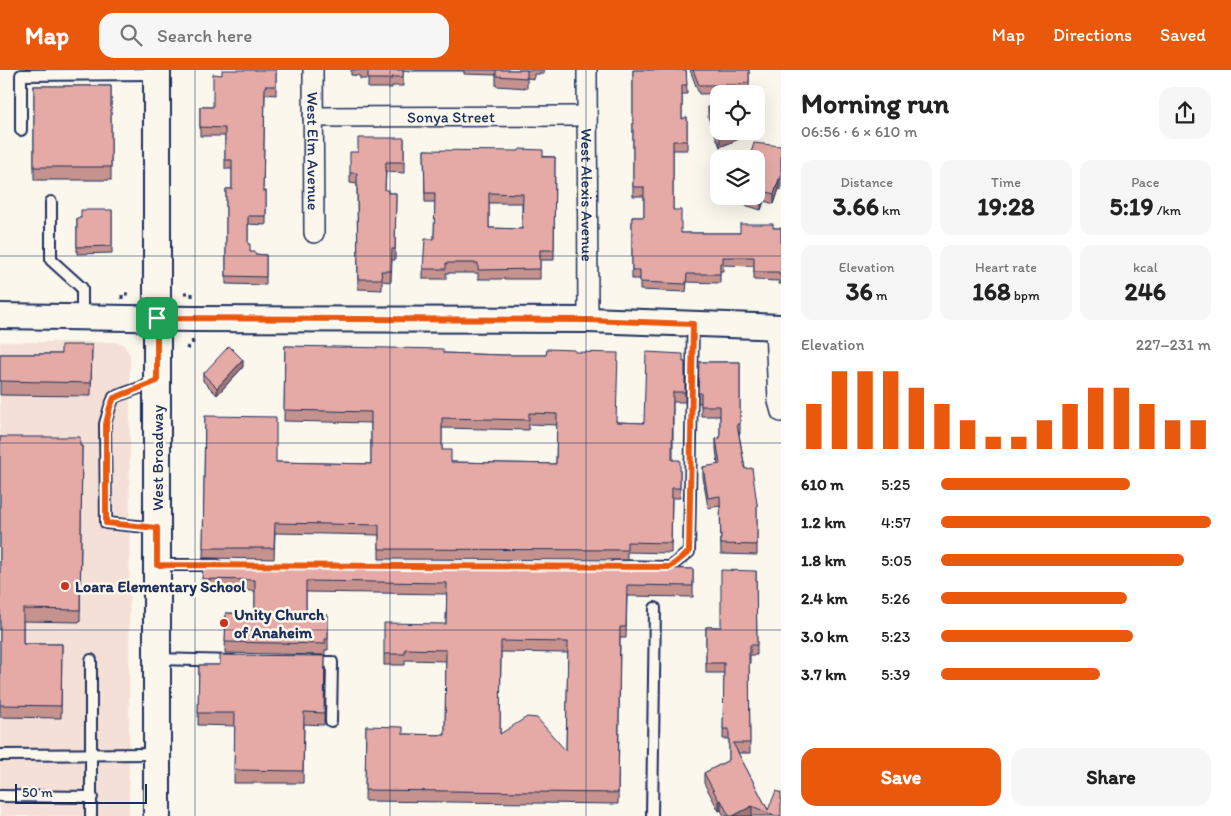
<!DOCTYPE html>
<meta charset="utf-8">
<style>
:root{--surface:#fff;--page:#f6f6f6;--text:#222;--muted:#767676;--accent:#ea580c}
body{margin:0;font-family:Itim,sans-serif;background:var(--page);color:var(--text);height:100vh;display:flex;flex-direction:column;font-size:19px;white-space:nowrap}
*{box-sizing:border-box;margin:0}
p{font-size:16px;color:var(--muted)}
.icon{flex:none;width:28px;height:28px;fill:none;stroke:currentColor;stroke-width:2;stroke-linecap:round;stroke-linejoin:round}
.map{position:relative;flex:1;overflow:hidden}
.side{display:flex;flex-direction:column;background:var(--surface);width:450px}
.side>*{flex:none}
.controls{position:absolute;left:710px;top:15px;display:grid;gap:10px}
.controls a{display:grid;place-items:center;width:55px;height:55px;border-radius:10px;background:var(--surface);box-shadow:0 5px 20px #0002;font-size:25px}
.scale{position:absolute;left:15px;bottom:12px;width:132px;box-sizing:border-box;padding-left:5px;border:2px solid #1b2f5e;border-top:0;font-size:14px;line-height:18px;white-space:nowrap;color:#1b2f5e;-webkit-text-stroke:4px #fbf7ec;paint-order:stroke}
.pin{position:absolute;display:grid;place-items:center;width:42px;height:42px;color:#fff;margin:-21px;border-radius:10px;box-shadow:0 2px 8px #0006}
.round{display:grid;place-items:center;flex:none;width:52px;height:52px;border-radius:15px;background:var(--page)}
.headline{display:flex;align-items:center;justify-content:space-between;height:85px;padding:0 20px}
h1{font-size:28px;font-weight:800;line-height:38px}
.metrics{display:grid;grid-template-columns:repeat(3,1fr);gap:8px;height:85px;padding:5px 20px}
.metrics div{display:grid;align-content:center;border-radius:12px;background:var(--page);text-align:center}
.metrics b{font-size:25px;font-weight:800}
.metrics small{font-size:14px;font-weight:400}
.metrics p{font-size:14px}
.chart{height:140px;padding:10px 20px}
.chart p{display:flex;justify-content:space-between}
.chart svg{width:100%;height:90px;margin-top:5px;stroke:var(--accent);stroke-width:6}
.button{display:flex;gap:10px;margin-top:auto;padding:10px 20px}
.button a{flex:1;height:58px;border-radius:15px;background:var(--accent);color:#fff;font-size:20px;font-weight:800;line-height:58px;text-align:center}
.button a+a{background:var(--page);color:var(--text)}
ul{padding:0 20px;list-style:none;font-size:16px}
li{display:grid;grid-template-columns:80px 60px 1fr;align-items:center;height:38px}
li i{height:12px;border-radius:6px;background:var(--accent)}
header{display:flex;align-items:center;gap:30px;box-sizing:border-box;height:70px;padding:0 25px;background:var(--accent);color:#fff}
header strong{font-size:24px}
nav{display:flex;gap:28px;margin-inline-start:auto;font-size:18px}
.search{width:350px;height:45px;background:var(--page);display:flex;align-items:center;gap:12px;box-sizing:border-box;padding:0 18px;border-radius:15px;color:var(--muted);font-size:19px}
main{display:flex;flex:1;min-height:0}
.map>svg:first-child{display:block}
.built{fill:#f4e0d7}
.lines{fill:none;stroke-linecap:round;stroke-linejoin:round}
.service-casing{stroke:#1b2f5e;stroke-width:14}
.minor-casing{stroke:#1b2f5e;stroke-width:22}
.tertiary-casing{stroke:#1b2f5e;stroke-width:28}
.secondary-casing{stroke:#1b2f5e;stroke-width:30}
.path{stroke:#1b2f5e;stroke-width:3;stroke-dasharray:4 4;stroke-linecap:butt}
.service{stroke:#fbf7ec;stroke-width:10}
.minor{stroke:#fbf7ec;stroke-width:19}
.tertiary{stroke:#fbf7ec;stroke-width:24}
.secondary{stroke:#fbf7ec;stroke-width:26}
.wall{fill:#c5928e;stroke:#1b2f5e;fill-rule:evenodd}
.shaded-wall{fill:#a07774;stroke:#1b2f5e}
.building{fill:#e5aaa5;stroke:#1b2f5e;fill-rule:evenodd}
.route-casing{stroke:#fff;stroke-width:10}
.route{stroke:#ea580c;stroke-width:6}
.grid{fill:none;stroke:#1b2f5e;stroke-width:1;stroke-opacity:0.55}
.poi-dot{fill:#c8321e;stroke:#fbf7ec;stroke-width:2}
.labels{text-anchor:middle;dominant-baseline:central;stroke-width:5;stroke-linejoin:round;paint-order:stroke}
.street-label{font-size:16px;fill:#1b2f5e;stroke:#fbf7ec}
.poi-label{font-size:16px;font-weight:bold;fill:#1b2f5e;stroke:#fbf7ec;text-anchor:start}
</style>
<header>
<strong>Map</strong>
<div class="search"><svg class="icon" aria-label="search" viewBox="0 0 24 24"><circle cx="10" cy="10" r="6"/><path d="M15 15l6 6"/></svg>Search here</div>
<nav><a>Map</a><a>Directions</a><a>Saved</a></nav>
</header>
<main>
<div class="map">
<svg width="781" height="746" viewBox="0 0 781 746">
<rect width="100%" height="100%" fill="#fbf7ec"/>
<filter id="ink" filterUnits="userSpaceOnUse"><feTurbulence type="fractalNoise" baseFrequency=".02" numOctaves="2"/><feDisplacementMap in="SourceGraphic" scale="10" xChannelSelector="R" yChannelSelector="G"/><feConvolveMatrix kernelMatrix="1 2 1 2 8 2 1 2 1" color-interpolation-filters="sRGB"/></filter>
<g filter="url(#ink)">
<!-- built -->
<path class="built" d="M0,272h116l7,2 7,11 -1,461h-129z"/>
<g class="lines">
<defs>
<g id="service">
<path d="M21,60v-55l135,-1"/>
<path d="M51,132v58l31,28v29"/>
<path d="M156,312l-42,15 -4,10 -5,17 1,99 51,5"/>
<path d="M158,495h58"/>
<path d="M615,496l55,1 19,-15 4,-228"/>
<path d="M158,589l75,2"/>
<path d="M91,590v156"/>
<path d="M313,592h19l-1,59"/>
<path d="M0,685l156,-1"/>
<path d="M0,726l92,1"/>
<path d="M652,746l3,-208"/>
</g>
<g id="minor">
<path id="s1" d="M313,0l1,163"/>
<path id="s2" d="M587,0l1,250"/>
<path id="s3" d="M313,47l274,-1"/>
<path d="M775,257l3,74 3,11"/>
</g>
<path id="tertiary" d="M0,246l192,3 396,1 193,7"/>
<path id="secondary" d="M157,0v746"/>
</defs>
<!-- service casing -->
<use href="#service" class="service-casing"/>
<!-- minor casing -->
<use href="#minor" class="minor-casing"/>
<!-- tertiary casing -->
<use href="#tertiary" class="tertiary-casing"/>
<!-- secondary casing -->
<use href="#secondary" class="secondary-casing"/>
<!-- path -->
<g class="path">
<path d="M184,223h8v7"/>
<path d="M122,229v-5h6"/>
<path d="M192,270l2,7"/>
<path d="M186,277l5,2"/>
</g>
<!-- service -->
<use href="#service" class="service"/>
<!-- minor -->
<use href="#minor" class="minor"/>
<!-- tertiary -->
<use href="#tertiary" class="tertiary"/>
<!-- secondary -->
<use href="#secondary" class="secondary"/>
</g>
<!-- wall -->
<g class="wall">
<path d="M276,0v25l-11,-1 -2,97h3v34l-18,-1v20l2,8 5,2 11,1v30l-40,-1v-95h6v-20h-7v-33h-25v-29h13l9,-32z"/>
<path d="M351,0h193v4h-10v5l-7,-1v10l-31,-2v-11l-32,-1v-3h-61v15h-11v2h-24v-9h-8v-3l-9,-1z"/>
<path d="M633,0h53l1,24h-5v25l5,-2v33h-14v60l8,23h59l33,-5h8v56h-2v-3l-25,-1v-14l-31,-1v6h-3v12l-33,-1 -1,10 -46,-2v-11h-8v-62h12v-21h-11z"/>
<path d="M690,0h59v21l-15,2 -35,1z"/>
<rect x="34" y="16" width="77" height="94"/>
<path d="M708,37l42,24v3l-30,13 -12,-30z"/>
<path d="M404,68v35l-18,-1 -1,18 3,3h8l-1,67h-3l-1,22 -9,-1v9l-24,-1 -1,-105 -7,-1v-10l8,-21z"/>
<path d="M781,76v44l-2,-1 -5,15 -10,-3 -3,9 -23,-7v-7h18z"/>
<path d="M424,80l131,7 -1,103h-14v19h-62v-6h-32v6h-23v-10l11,-30 1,-37h-10zM489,133h33v26l-33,-1z"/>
<path d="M112,140v43l-35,1v-36h4z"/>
<path d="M92,275l-1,51 -91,-1v-41h61z"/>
<path d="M285,276l158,7 59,2h44l29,-3 42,70 27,1 39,-61h2v40h-12v58l7,10v28h-8l-1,55 -44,-1v8l-248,-1v-24l-104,-2 -1,26 -71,-1 2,-142 71,46 95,2v-41l-87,-2zM529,354l28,1 -1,39 -105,-2 -9,-12v-22l87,2z"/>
<path d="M699,292h41v72h-1l6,35 12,35v51l-36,-1 -1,-48 -12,2 -5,-31v-10l15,-2 -2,-16v-10l4,-1v-22h-19v-13h-3z"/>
<path d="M243,297l-26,28 -14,-14v-7z"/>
<path d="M0,367l82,9 -2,176 -57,-1v23h39l-1,74 -61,-1z"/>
<path d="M378,495l315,4v28l-66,-1 -1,42h-6l-2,166 -253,-3 1,-75 37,8 42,1 1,-74 -41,-1v5h-21v-11l62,-30 1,-30 -141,-2v22l22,1v35h-3v5l-100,-2 1,-40 29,1v-23l-53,-1v-11zM501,582l67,1 -2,98 -66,-17z"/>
<path d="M756,501l1,84h-7v8h-1l1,90h-12l30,57 13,6h-57l-3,-6 -2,1 -15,-28v-10l25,-13v-21h-6l1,-66h-18v-46h15z"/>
<path d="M325,586l-1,69 -20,-1 -1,59h-69l1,-57 -37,-1 1,-60h21z"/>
</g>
<!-- shaded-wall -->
<g class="shaded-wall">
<path d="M732,61h18v3l-30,13v-11z"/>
<path d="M779,109v10l-5,15v-10z"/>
<path d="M764,121v10l-3,9v-10z"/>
<path d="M243,290v7l-26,28v-7z"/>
<path d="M721,730v10l-2,1v-10z"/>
<path d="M752,736v10h-19z"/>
</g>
<!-- building -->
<g class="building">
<path d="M222,0h54v16h-11l-2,105h3v25h-18v28h2v8h5v2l11,1v22l-40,-1v-87h6v-29h-7v-32l-25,-1v-20h13v-33l9,1z"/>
<path d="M368,0h35v7h-11v2h-24z"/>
<path d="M496,0h31v8l-31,-2z"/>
<path d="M633,0h53l1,15h-5v34l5,-2v24h-14v69h8v23h59v-9h33v4h8v47h-2v-3h-25v-15h-31v6h-3v11h-33l-1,10 -46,-2v-12h-8v-53h12v-30h-11z"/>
<path d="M693,0h56v13l-15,2h-35z"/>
<rect x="34" y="16" width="77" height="81"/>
<path d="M719,32v29h13l-12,5 -12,-29z"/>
<path d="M358,68h46v24h-18l-1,28h3v3h8l-1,56h-3l-1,22h-10l1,8h-24l-1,-106h-7v-21h8z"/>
<path d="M754,73l27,3v33h-2l-5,15 -10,-3 -3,9 -11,-4h6v-37h-7z"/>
<path d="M520,79l23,1v7h12l-1,93h-14v19l-62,1v-7h-32v6h-23l2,-30h9l1,-46h-10l-1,-43 95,1zM489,123l34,1 -1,35 -33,-1z"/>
<path d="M81,140h31v36l-35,1v-29h4z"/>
<path d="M61,275h31l-1,38 -91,-2v-27h61z"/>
<path d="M229,276l14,14 -26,28 -14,-14z"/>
<path d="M285,276l158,3v4l59,2h44l1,-6 28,1v2l43,1 -2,69 28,1 2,-71 37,2v8h2v30h-12l-1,68h8v28h-8l-1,55 -44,-1v8l-248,-1v-24l-104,-2 -1,25h-71l2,-132 71,1v45l95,2v-52l-87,-2zM529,343l28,1 -1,50 -105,-2v-12h-9v-32l87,2z"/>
<path d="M699,292h41v62h-3l8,45 7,-1 5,36v41l-36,-1 -1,-48 -12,2 -5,-31 17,-3 -4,-25 4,-1v-32h-19v-13h-3z"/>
<path d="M0,367h80v9h2l-2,164 -57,-1v35h39l-1,62 -61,-1z"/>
<path d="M203,491l175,4v-3l249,1v5l66,1v17l-66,-1 -1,42h-6l-2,166 -253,-3 1,-64 37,1v7l42,1 1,-85 -41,-1v5h-21v-31l62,1 1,-41 -141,-2v33l22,1v24h-3v5l-100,-2 1,-29 29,1v-34l-53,-1zM501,571l67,1 -2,109 -29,-33 -10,-1 -27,17z"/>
<path d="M721,500l35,1 1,74h-7v8h-1l1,90h-17l35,67 8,-19 5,2v23h-6l-23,-10 -19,10h-4l-8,-16 -2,1 -15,-28 25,-13v-31h-6l1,-66h-18v-36h15z"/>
<path d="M220,585l105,1 -1,57 -20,-1 -1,59 -69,-1 1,-57h-37l1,-48h21z"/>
</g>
</g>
<g class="lines" filter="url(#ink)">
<defs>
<path id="route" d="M157,248l431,2 105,4 -4,228 -19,15 -513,-2v-37l-51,-5v-99l4,-17 4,-9 43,-17z"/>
</defs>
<!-- route casing -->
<use href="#route" class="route-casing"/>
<!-- route -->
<use href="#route" class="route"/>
</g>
<!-- grid -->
<path class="grid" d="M195,0v746M390,0v746M586,0v746M0,186h781M0,373h781M0,560h781"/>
<!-- markers -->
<g class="poi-dot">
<circle cx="65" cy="516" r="5"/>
<circle cx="224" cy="553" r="5"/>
</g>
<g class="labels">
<!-- street labels -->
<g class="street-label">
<text stroke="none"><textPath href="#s3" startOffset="138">Sonya Street</textPath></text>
<text stroke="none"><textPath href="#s1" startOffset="81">West Elm Avenue</textPath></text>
<text stroke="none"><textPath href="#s2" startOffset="125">West Alexis Avenue</textPath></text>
<text transform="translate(157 388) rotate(-90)">West Broadway</text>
</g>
<!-- poi labels -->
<g class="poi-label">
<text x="75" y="516">Loara Elementary School</text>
<text x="234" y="544">Unity Church<tspan x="234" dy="18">of Anaheim</tspan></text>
</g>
</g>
</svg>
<div class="controls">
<a><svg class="icon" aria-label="locate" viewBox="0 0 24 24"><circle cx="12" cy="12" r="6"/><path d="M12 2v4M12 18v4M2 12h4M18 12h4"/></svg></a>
<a><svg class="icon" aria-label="layers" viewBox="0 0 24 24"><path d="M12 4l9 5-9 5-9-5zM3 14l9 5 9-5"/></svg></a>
</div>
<div class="scale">50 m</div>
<div class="pin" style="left:157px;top:248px;background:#1e9e55"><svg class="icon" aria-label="arrive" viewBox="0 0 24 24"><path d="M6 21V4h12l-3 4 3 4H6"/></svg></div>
</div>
<section class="side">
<div class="headline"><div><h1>Morning run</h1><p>06:56 · 6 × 610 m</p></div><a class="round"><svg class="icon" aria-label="share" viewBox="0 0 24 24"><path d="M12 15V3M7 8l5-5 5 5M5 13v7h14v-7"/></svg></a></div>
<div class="metrics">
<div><p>Distance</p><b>3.66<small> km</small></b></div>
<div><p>Time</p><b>19:28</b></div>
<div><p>Pace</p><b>5:19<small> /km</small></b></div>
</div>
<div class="metrics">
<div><p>Elevation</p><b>36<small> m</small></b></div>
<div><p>Heart rate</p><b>168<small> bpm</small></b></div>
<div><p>kcal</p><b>246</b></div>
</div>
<div class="chart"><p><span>Elevation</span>227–231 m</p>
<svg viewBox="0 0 160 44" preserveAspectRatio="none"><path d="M5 44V22M15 44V6M25 44V6M35 44V6M45 44V14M55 44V22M65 44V30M75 44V38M85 44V38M95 44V30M105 44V22M115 44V14M125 44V14M135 44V22M145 44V30M155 44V30"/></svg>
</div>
<ul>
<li><b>610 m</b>5:25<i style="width:70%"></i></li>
<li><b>1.2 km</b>4:57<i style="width:100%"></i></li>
<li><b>1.8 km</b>5:05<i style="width:90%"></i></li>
<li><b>2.4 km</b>5:26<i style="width:69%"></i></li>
<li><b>3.0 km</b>5:23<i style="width:71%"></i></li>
<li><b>3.7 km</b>5:39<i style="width:59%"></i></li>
</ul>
<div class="button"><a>Save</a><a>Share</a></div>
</section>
</main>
